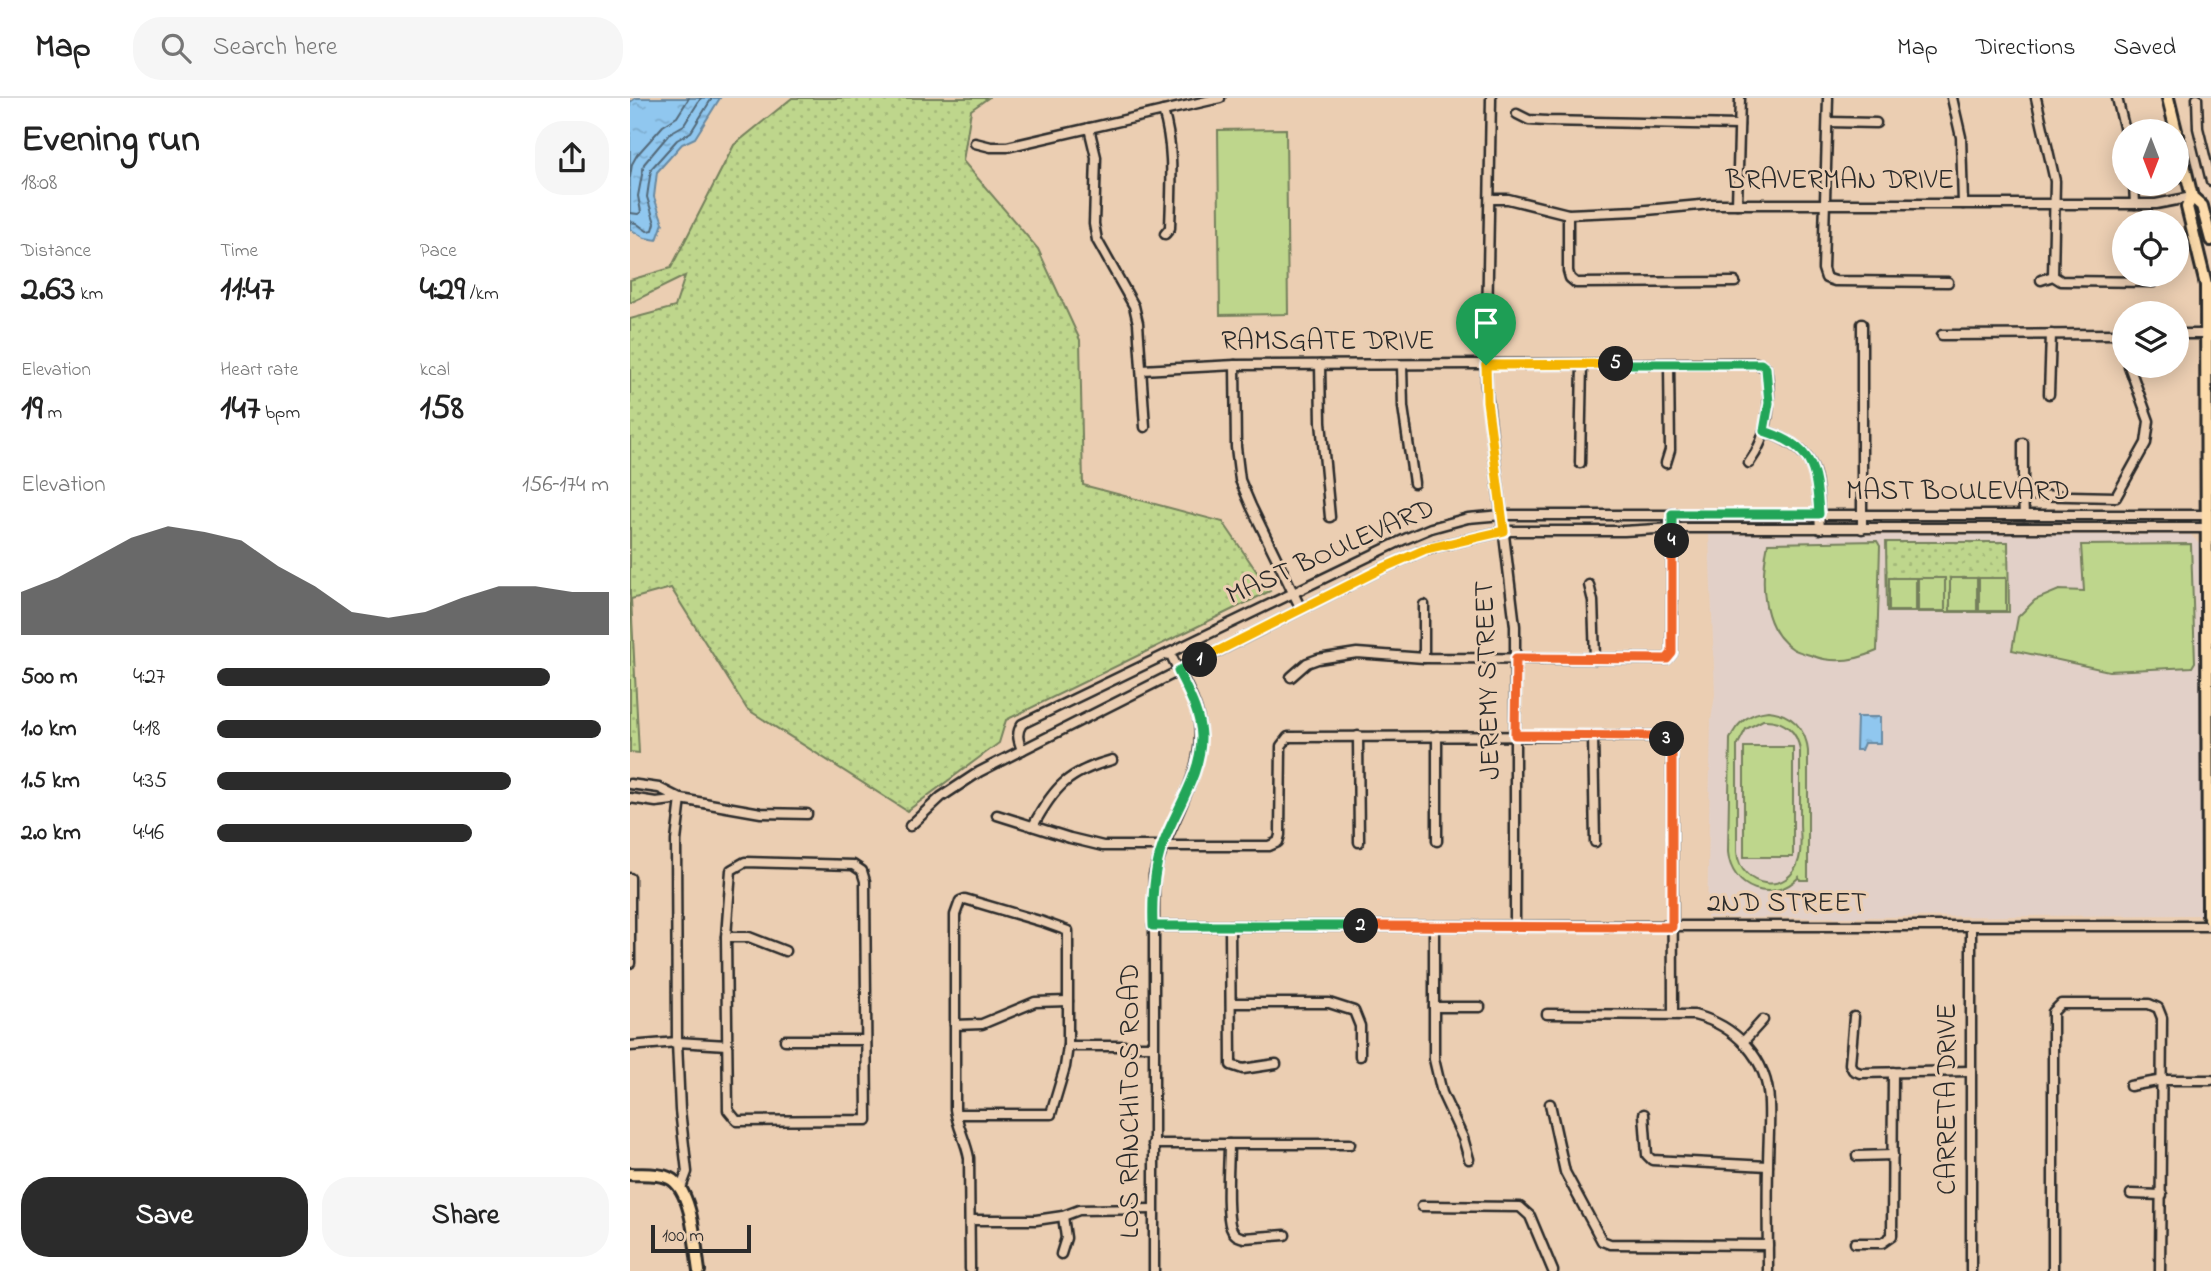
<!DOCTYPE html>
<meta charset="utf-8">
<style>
:root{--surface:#fff;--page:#f6f6f6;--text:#222;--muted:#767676;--line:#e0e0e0;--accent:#2b2b2b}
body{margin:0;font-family:"Indie Flower",sans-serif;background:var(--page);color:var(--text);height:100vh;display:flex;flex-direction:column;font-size:26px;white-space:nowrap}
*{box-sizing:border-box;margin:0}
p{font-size:23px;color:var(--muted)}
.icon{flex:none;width:38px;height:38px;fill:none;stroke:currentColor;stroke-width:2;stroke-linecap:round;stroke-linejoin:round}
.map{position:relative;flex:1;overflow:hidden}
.side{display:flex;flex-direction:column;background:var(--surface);width:630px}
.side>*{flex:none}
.needle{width:46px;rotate:180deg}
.controls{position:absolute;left:1482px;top:21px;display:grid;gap:14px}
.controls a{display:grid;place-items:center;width:77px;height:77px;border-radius:50%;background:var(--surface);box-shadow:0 4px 18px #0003;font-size:35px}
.scale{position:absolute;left:21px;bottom:18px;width:100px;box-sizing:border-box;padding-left:7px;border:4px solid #2b2b2b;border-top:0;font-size:19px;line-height:24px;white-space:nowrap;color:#2b2b2b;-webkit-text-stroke:5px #ebceb2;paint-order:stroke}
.pin{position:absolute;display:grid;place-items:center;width:60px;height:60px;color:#fff;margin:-72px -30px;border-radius:50% 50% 50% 0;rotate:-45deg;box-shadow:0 0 7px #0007}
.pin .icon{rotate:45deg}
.km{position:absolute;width:35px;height:35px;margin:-18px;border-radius:50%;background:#222;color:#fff;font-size:19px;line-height:35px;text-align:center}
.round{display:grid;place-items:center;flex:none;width:74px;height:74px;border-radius:28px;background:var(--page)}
.overview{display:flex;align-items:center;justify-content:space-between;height:119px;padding:0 21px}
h1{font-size:38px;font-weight:700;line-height:52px}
.stats{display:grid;grid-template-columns:repeat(3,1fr);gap:10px;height:119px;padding:7px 21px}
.stats div{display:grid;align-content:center}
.stats b{font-size:35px;font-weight:700}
.stats small{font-size:19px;font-weight:400}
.stats p{font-size:19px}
.chart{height:196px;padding:14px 21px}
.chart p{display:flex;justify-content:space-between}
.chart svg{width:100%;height:126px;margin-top:7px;fill:var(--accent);opacity:.7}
.cta{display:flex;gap:14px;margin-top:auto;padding:14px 21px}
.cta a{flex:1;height:80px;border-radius:28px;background:var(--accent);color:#fff;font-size:28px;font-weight:700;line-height:80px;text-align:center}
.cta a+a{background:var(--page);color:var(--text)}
ul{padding:0 21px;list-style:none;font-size:23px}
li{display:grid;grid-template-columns:112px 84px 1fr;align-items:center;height:52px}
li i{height:18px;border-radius:9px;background:var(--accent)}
header{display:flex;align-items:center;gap:42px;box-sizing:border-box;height:98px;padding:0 35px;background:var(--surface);border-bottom:2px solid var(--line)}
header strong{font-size:33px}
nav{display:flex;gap:38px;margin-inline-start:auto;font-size:24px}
.search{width:490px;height:63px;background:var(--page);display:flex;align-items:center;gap:18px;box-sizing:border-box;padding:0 24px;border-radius:28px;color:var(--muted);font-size:26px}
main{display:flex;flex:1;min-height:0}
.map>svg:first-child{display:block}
.built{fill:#e2d0c8}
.green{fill:url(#green-dots);stroke:#74805c;stroke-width:2}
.pitch{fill:#bed68c;stroke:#74805c;stroke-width:2;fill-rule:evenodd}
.water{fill:url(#water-ripples);stroke:#6889a1;stroke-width:2}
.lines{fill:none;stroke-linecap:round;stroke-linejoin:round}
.shore{stroke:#536979;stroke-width:2}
.minor-casing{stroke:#2b2b2b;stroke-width:13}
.major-casing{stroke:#2b2b2b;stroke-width:16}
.minor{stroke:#ebceb2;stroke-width:8}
.major{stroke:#fddcac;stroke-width:10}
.split-1-casing{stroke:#fff;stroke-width:14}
.split-2-casing{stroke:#fff;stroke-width:14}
.split-3-casing{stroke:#fff;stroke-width:14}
.split-4-casing{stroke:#fff;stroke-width:14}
.split-5-casing{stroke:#fff;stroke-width:14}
.split-6-casing{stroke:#fff;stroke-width:14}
.split-1{stroke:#f5b400;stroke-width:9}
.split-2{stroke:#22a559;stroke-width:9}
.split-3{stroke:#f0652b;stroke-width:9}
.split-4{stroke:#f0652b;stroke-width:9}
.split-5{stroke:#22a559;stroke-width:9}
.split-6{stroke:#f5b400;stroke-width:9}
.labels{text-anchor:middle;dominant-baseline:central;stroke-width:6;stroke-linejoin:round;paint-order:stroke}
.street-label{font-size:28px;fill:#2b2b2b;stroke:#ebceb2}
</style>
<header>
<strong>Map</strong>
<div class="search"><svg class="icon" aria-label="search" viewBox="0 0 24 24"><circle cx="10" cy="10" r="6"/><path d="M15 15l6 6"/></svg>Search here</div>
<nav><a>Map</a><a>Directions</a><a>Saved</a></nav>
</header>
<main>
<section class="side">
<div class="overview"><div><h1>Evening run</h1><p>18:08</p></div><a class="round"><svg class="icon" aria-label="share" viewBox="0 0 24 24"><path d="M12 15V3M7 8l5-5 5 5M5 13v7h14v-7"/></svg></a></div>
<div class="stats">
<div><p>Distance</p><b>2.63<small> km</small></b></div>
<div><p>Time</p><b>11:47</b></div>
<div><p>Pace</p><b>4:29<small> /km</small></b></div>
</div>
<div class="stats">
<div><p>Elevation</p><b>19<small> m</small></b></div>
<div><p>Heart rate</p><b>147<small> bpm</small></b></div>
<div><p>kcal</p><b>158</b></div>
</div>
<div class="chart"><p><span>Elevation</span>156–174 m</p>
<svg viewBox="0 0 160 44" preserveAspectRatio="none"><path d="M0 44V29L10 24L20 17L30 10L40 6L50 8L60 11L70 20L80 27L90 36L100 38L110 36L120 31L130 27L140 27L150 29L160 29V44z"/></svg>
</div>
<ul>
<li><b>500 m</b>4:27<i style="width:85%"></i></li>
<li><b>1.0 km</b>4:18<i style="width:98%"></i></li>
<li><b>1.5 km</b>4:35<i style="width:75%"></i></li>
<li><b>2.0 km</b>4:46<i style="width:65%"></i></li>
</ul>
<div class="cta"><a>Save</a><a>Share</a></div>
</section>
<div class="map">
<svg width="1581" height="1173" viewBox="0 0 1581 1173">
<defs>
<pattern id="green-dots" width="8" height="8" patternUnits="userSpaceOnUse" patternTransform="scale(1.75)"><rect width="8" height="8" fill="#bed68c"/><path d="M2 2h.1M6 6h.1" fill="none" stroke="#a3b879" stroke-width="1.8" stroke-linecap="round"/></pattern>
<pattern id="water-ripples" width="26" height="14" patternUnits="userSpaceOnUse" patternTransform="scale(1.75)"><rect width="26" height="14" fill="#90c7ef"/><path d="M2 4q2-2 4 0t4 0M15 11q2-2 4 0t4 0" fill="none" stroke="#7cabcd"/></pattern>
</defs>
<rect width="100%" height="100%" fill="#ebceb2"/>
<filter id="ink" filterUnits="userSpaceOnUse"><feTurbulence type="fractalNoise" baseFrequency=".0143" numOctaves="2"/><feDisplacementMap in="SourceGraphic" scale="14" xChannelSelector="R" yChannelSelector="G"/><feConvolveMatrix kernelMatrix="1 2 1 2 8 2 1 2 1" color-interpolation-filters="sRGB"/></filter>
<g filter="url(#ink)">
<!-- built -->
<path class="built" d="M1079,437h482l10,11 -1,369 -493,3 4,-198 4,-25z"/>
<!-- green -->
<g class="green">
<path d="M162,0h196l-17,12 -8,51 75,88 42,91 3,145 140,37 47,69 -264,129 -7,23 -92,68 -160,-102 -76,-121 -40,11 8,154 -9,-1v-433l45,-12 10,-31 -55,27v-23l41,-12 63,-123z"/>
<path d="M1256,444h122l1,70h-122z"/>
</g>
<!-- pitch -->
<g class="pitch">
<path d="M656,31l2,185 -68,1 -2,-185z"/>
<path d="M1247,443l3,5 -3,105c-20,9 -42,13 -64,5 -6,-2 -15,-4 -20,-7 -34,-22 -32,-72 -25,-106z"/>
<path d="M1561,446l4,118 -3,5 -83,4 -97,-21 6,-33 17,-17 24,-10 25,1 -3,-46z"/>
<rect x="1259" y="480" width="27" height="33"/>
<rect x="1288" y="480" width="27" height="33"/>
<rect x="1320" y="480" width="27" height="33"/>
<rect x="1349" y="480" width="27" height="33"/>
<path d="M1138,613c23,2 38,17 40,40v129h-8l-1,-3c-26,27 -68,13 -71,-25l2,-113c7,-17 20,-26 38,-28zM1133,622c20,-1 35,11 37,31 0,24 0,47 0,71 0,12 2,25 -1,37 -9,37 -59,30 -62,-7v-106l9,-17z"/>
<rect x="1114" y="649" width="49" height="110"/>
</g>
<!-- water -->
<g class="water">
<path d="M6,0h84l-25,40 -13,6 -25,28 -3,25 9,26 -6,17 -12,-2 -15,-9v-127z"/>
<path d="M1227,619h23v26h-16l-3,7h-5z"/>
</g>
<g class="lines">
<!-- shore -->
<g class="shore">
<path d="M0,79l2,-13 5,-9 26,-29 14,-9 12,-19"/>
<path d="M0,115l8,1 3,-2 -3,-16 6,-32 26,-31 14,-8 17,-27"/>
<path d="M0,124l6,1 11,8 6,-1 2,-7 -8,-26 4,-28 26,-29 14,-8 21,-34"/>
</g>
<defs>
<g id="minor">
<path d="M861,0l-5,288 29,240v299"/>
<path d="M1198,0l-5,171 3,9 9,3 113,1"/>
<path d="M1322,0l9,39 2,67"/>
<path d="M1406,0l19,83 -2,95"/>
<path d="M1487,0l8,33"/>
<path d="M1567,0l1,30 13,53"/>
<path d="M533,13c12,38 8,77 7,117l-5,6"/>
<path d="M887,16l12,6 18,1 192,4"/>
<path d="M1198,24l48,1"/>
<path d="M459,30l7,29 -2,67 3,16 37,66 4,17 7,104"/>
<path d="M345,45l16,4h16l213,-49"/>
<path d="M1504,86l1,20"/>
<path d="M860,101h18l60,15 68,-3 75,-7h445l36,-7"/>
<path d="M1107,106l3,-106"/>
<path d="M938,116v57l2,7 6,5 159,-1"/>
<path d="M1411,182l12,-4 8,5 92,1"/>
<path d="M1232,226v205"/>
<path d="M1547,236h30"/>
<path d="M1312,237l182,-1"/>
<path d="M605,267l1,82 4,33 11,26 50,103"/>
<path d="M690,267l1,57 9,95"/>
<path d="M772,267l1,42 11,76"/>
<path d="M512,272l93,-5 521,-2 10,5c6,31 3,68 -17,95"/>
<path d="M1419,296l2,-60"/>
<path d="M1134,333c59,20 52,46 56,98"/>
<path d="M1393,345v52l93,2 30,-54 3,-22 -20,-55"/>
<path d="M950,365l2,-99"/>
<path d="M1036,365l4,-13 -1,-86"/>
<path d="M1393,397l1,20"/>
<path d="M959,487l4,16 2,58"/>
<path d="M794,507v53"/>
<path d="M661,579l16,-14 11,-4 39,-6 67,5 243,1 5,-6v-139"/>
<path d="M728,638l1,106"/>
<path d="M963,638l2,106"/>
<path d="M392,652c-4,-10 -6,-17 0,-26l383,-185 26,-11 37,-10 34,-3h704"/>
<path d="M0,686l29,4 22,11"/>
<path d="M0,700l26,4 25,-3 80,14 46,1"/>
<path d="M51,701l-5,42 1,201 3,68 7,62 -6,16"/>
<path d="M367,717l73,23 33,8h166l9,-4 2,-7 1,-89 7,-9 369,-1 13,6 2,18 1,253"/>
<path d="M280,728l31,-29 38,-25 43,-22 361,-182 43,-19 78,-18h120l49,-3h533"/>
<path d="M403,728c21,-39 35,-54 79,-66"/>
<path d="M807,743v-105"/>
<path d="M115,764l108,3 9,6 3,10 2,239 -130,1 -9,-11 -2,-173 5,-67z"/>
<path d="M0,780v85"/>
<path d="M523,828h1058"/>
<path d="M600,828l1,139 12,4 33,-5"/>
<path d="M804,828v133l8,34 21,45 6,21"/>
<path d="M1341,829v344"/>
<path d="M96,839h23l36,14"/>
<path d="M601,905h98l25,8 6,15v30"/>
<path d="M804,909h46"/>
<path d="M917,916l147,1c41,10 74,43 75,88 1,21 -1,43 -1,65 -1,34 0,69 0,103"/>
<path d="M1224,919l-4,47 3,6 7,3 111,-2"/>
<path d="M325,927l27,-1 53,-22 33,-1"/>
<path d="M155,942h81"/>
<path d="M1113,944l20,-22"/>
<path d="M0,948l47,-4 50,3"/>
<path d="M438,948h84"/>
<path d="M1500,988l33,-6h48"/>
<path d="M920,1006l15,68 37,69 8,3 158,1"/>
<path d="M326,1016h95l14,-47 3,-21v-115l-25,-9 -78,-23 -5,2 -5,14v194c2,17 11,32 14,49l1,111"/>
<path d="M1014,1016l3,41 5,5 116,6"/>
<path d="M523,1046h197"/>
<path d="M599,1046c0,21 -4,66 2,84 3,7 6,8 13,10l41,-3"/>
<path d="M1227,1058l36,-1"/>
<path d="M1501,1096l31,1"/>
<path d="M792,1108l98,1 10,9 23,55"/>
<path d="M340,1122h66l27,-4 16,-6 74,-1"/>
<path d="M1225,1145h27l10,-7 1,-164"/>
<path d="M431,1156l5,-16 -3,-22"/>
<path d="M524,1173v-396c13,-53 58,-108 43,-163 -6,-21 -18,-40 -27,-59"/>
<path d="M1423,1173v-259l8,-8h88l9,4 4,10 -2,253"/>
</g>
<g id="major">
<path d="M1538,0l8,33"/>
<path d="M1547,37l15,62 10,9 9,34"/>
<path d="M1562,99l-5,10 19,78 2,629 3,6"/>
<path d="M0,1076c12,1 28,-1 39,4 24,11 26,69 30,93"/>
</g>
</defs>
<!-- minor casing -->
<use href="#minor" class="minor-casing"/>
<!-- major casing -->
<use href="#major" class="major-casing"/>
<!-- minor -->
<use href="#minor" class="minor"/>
<!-- major -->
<use href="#major" class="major"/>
</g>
</g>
<g class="lines" filter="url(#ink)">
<defs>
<path id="split-1" d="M570,562l183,-92 43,-19 78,-18 -17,-130 -1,-36"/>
<path id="split-2" d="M570,562l-22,11c10,21 22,41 23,65 1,39 -27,75 -39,111 -9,26 -10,52 -9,79h208"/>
<path id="split-3" d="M731,828l311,1v-179l-5,-9"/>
<path id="split-4" d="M1037,641l-10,-3 -142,-1 1,-77 151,1 5,-6v-112"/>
<path id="split-5" d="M986,266h145l5,4 3,35 -5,28c49,16 52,36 55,83h-147v27"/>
<path id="split-6" d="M856,267l130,-1"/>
</defs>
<!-- split-1 casing -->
<use href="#split-1" class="split-1-casing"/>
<!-- split-2 casing -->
<use href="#split-2" class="split-2-casing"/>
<!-- split-3 casing -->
<use href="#split-3" class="split-3-casing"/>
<!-- split-4 casing -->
<use href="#split-4" class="split-4-casing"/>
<!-- split-5 casing -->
<use href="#split-5" class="split-5-casing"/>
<!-- split-6 casing -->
<use href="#split-6" class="split-6-casing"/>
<!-- split-1 -->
<use href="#split-1" class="split-1"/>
<!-- split-2 -->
<use href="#split-2" class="split-2"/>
<!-- split-3 -->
<use href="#split-3" class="split-3"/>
<!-- split-4 -->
<use href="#split-4" class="split-4"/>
<!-- split-5 -->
<use href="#split-5" class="split-5"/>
<!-- split-6 -->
<use href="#split-6" class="split-6"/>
</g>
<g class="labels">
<!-- street labels -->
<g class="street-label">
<text x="1210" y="83">BRAVERMAN DRIVE</text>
<text x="698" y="244">RAMSGATE DRIVE</text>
<text x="1328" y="394">MAST BOULEVARD</text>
<text transform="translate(701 455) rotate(-24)">MAST BOULEVARD</text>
<text transform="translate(859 582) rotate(-92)">JEREMY STREET</text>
<text x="1157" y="806">2ND STREET</text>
<text transform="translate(1318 1001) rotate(-90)">CARRETA DRIVE</text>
<text transform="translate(501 1003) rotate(-90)">LOS RANCHITOS ROAD</text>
</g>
</g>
</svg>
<div class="controls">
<a><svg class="needle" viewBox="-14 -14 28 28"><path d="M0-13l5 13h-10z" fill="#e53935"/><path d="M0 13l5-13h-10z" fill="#767676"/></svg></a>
<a><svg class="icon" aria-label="locate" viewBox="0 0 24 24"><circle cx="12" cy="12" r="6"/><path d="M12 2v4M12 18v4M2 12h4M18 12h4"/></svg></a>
<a><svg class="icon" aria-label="layers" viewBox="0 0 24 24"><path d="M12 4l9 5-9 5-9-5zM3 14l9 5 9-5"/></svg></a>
</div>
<div class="scale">100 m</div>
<div class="pin" style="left:856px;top:267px;background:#1e9e55"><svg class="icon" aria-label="arrive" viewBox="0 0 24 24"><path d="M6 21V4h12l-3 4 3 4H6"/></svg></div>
<b class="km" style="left:570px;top:562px">1</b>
<b class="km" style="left:731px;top:828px">2</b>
<b class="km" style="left:1037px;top:641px">3</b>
<b class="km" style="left:1042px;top:443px">4</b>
<b class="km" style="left:986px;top:266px">5</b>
</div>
</main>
